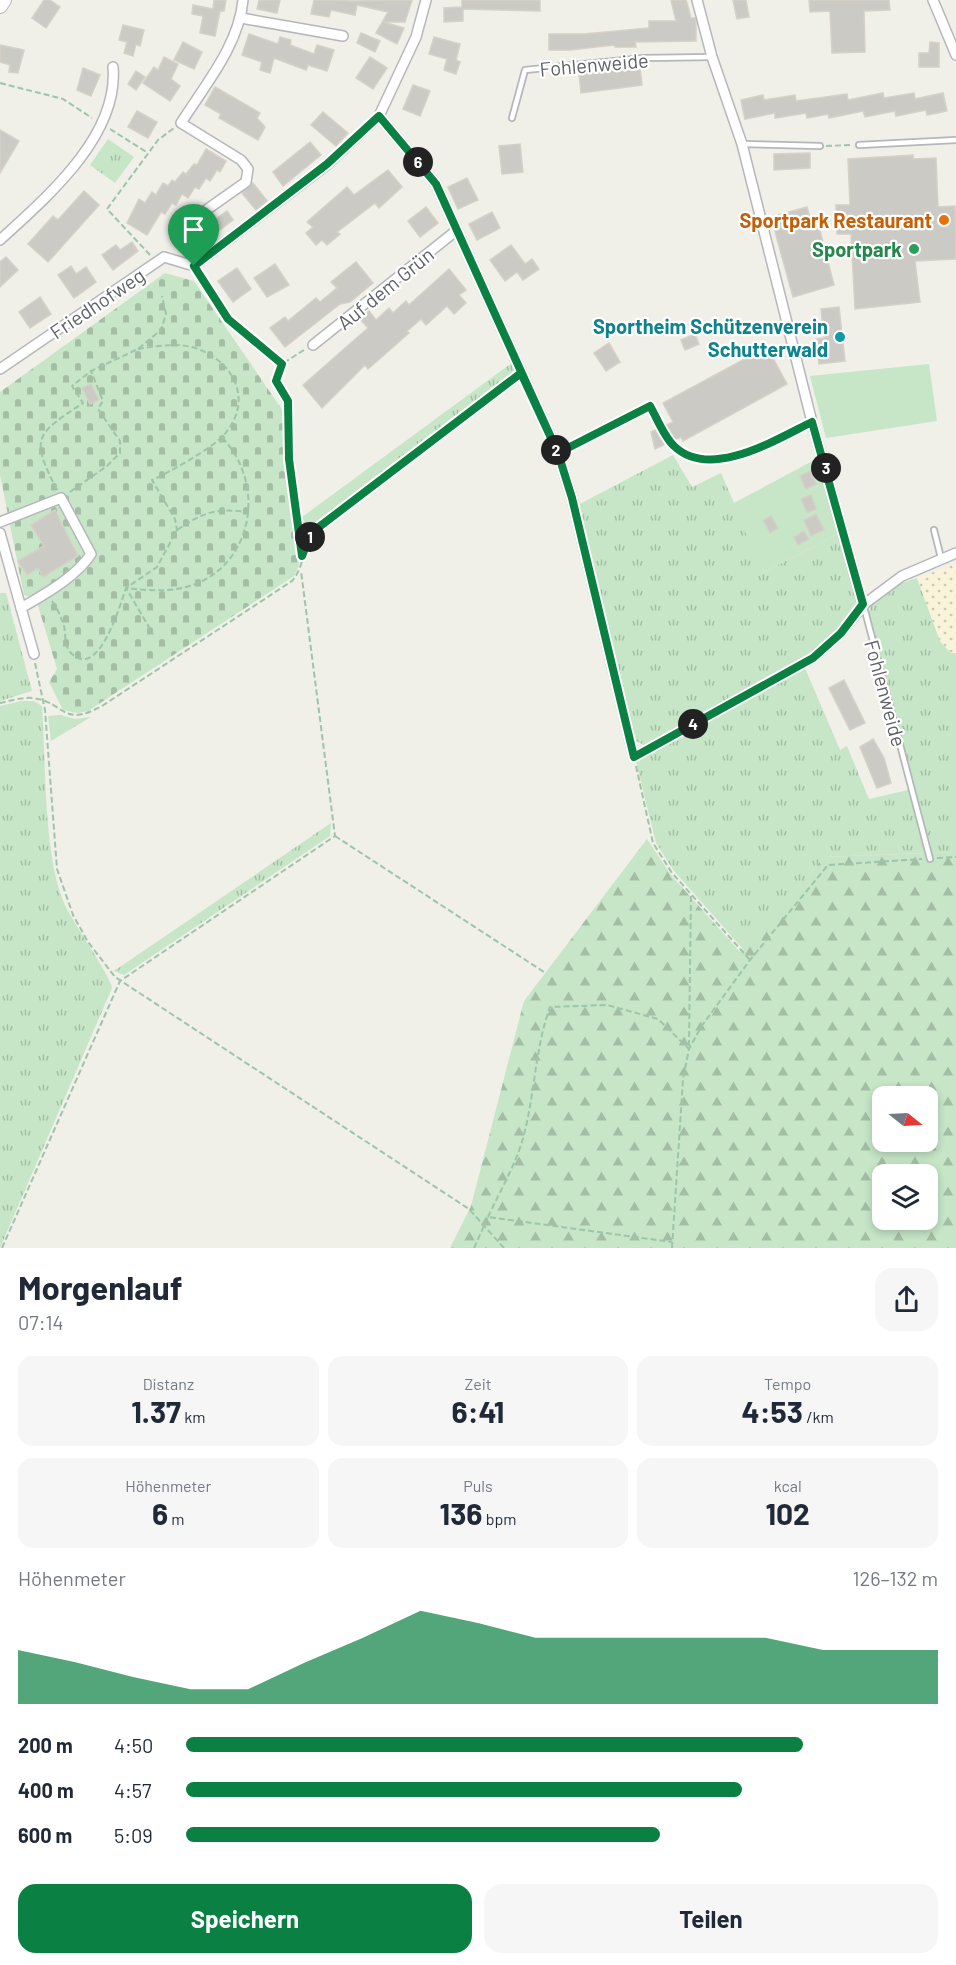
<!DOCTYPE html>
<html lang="de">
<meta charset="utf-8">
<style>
:root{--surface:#fff;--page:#f6f6f7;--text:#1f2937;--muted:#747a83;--accent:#0b8043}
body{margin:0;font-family:Barlow,sans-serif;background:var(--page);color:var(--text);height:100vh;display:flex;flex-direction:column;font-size:22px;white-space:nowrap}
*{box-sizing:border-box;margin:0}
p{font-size:20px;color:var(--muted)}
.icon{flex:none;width:33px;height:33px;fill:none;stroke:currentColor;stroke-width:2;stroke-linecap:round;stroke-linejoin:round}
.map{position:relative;height:1248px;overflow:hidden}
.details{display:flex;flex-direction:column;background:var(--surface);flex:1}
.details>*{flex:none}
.needle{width:39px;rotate:108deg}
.controls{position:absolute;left:872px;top:1086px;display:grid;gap:12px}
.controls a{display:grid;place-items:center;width:66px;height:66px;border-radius:12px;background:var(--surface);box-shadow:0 3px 9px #0003;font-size:30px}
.pin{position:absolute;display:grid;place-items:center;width:51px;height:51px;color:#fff;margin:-62px -26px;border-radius:50% 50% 50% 0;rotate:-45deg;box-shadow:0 0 6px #0007}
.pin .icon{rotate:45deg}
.km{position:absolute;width:30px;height:30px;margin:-15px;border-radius:50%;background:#222;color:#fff;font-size:16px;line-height:30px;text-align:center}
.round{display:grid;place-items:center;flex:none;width:63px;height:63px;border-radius:18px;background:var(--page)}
.summary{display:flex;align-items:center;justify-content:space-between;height:102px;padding:0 18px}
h1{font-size:33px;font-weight:700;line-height:45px}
.metrics{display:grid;grid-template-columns:repeat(3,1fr);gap:9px;height:102px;padding:6px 18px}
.metrics div{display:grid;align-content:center;border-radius:15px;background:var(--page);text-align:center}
.metrics b{font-size:30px;font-weight:700}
.metrics small{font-size:16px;font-weight:400}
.metrics p{font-size:16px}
.chart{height:168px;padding:12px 18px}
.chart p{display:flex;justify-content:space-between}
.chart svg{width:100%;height:108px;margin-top:6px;fill:var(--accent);opacity:.7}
.action{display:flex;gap:12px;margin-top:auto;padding:12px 18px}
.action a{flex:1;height:69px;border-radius:18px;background:var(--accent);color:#fff;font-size:24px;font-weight:700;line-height:69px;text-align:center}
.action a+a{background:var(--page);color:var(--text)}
ul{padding:0 18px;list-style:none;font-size:20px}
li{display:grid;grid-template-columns:96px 72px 1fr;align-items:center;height:45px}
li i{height:15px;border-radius:8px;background:var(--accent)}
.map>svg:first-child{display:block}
.grass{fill:url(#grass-tufts)}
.forest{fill:url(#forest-firs);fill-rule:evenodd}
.sand{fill:url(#sand-dots)}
.cemetery{fill:url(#cemetery-stones)}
.garden{fill:#c6e6c7}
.building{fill:#cccac4;stroke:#d5d1c6;stroke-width:1.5}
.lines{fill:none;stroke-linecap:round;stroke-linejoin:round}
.lane-casing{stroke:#b5b7bb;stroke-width:8}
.street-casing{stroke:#b5b7bb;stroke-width:12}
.secondary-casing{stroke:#b6b9be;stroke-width:16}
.path{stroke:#9ec5aa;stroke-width:2;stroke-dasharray:6 3;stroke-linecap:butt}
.lane{stroke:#fff;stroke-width:4.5}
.street{stroke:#fff;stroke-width:9}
.secondary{stroke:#fff;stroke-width:14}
.route-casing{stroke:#fff;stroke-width:12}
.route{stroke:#0b8043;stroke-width:8}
.food-dot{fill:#e8710a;stroke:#fff;stroke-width:2}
.leisure-dot{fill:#2e9e5b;stroke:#fff;stroke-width:2}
.culture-dot{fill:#0f9aa8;stroke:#fff;stroke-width:2}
.labels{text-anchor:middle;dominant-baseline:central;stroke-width:4.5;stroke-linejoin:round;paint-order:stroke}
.street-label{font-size:20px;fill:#5f6267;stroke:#fff}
.food-label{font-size:20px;font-weight:bold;fill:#c56008;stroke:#fff;text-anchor:end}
.leisure-label{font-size:20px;font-weight:bold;fill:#27864d;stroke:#fff;text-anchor:end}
.culture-label{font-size:20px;font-weight:bold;fill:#0d838f;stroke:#fff;text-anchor:end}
</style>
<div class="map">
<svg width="956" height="1248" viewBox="0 0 956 1248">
<defs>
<pattern id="grass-tufts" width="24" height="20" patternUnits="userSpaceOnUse" patternTransform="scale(1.5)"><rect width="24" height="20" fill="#c6e6c7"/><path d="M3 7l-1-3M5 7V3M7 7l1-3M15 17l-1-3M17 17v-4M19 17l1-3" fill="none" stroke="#a4bea5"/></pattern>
<pattern id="forest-firs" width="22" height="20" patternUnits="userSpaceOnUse" patternTransform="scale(1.5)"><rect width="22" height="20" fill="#c6e6c7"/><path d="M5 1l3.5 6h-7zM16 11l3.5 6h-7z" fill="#a4bea5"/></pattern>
<pattern id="sand-dots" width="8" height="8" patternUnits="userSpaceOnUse" patternTransform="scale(1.5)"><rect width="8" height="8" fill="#f9f3da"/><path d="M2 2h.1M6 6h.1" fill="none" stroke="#cdc8b5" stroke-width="1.8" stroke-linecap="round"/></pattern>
<pattern id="cemetery-stones" width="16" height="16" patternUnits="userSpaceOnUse" patternTransform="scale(1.5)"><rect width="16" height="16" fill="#c6e6c7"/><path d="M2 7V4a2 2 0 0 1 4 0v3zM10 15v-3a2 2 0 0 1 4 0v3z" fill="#a4bea5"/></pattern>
</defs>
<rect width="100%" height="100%" fill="#f0efe8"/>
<!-- grass -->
<g class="grass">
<path d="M108,139l26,18 -19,26 -25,-18z"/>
<path d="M513,362l3,10 -6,7 -207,155 -5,-14z"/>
<path d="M673,455l19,32 29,-14 43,99 76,-39 18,72 -32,37 -15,12 -167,91 -10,-5 -58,-234z"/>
<path d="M917,578l23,63 11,12h5v199l-24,1 -64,-238c5,-23 29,-30 49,-37z"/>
<path d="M0,593h6l26,98 -32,10z"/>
<path d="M805,668l35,82 7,-4 22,53 39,-9 19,63 -103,4 -81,92 -69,-78 -18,-28 -19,-77v-5z"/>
<path d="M21,701h13l8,5c4,55 1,151 23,199 8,18 47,73 47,83l-112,260v-542z"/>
<path d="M60,715l15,4 16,-2 -40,24 -3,-25z"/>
<path d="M331,823l-1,13 -206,139 -10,-4z"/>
</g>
<!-- forest -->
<path class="forest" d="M647,839l24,36 69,77 84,-95 132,-5v396h-506l21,-42 53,-205zM882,1096h45v46h-45zM882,1174h45v46h-45z"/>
<!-- sand -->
<path class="sand" d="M956,564v89h-5l-11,-12 -23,-63z"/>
<!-- cemetery -->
<path class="cemetery" d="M165,273l29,8 89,130 16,154 -5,11 -206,135 -11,2 -14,-3 -14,-28 8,-13 -21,-70 -12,-4 -24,-120v-83z"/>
<!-- garden -->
<g class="garden">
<path d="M929,364l8,57 -111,17 -16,-62z"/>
<path d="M820,457l20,76 -76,39 -32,-68z"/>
</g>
<!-- building -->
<g class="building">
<path d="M44,0h6l10,7 -14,21 -14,-10z"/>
<path d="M214,0h12l-2,11h-4l-5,25 -15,-3 3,-17 -11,-2 1,-9 20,4z"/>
<path d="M259,0h21l-3,13 -20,-4z"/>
<path d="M314,0l39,1 59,-1 -7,22h-22l21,6 -7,16 -21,-11 12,-21 -31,-7 -2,10 -24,-5 -2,7 -18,-3z"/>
<path d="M462,0h78v11l-77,-2v12l-19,1v-14l18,-1z"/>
<path d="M671,0h15l5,18h4l1,5v18l-61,1 1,5h-21l-1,-2 -44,5h-21v-16h35l65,-6v-7h27z"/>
<path d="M733,0h13l3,17 -12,2z"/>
<path d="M809,0h80l1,10 -26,1 1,41 -33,1 -2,-42 -20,1z"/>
<path d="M123,25l21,5 -4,16 -4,-2 -3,12 -9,-3 3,-11 -8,-2z"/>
<path d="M361,33l19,8 -5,11 -18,-9z"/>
<path d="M249,34l29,10 2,-7 11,3 -1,5 24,9 3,-9 17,5 -7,21 -19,-6 -2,5 -32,-12 -4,15 -10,-3 2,-8 -20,-7z"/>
<path d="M434,37l26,7 -4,16 4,2 -4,12 -12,-4 3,-11 -18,-5z"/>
<path d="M183,42l19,10 -8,17 -20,-9z"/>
<path d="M930,42l9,1v24h-20v-14h10z"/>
<path d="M0,45l24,5 -6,23 -9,-1 1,-7 -10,-3z"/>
<path d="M164,57l14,7 -7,15 9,7 -10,15 -27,-18 11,-16 4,3z"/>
<path d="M370,57l17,11 -14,21 -17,-11z"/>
<path d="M640,67l2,18 -61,8 -2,-19z"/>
<path d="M83,68l17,7 -9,21 -14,-6z"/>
<path d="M136,71l9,6 -9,13 -8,-6z"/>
<path d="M413,85l17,6 -10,25 -17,-7z"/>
<path d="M215,87l45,26 -3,5 8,9 -7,13 -39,-22 2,-4 -16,-9z"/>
<path d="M883,93l1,5 30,-5 1,6 28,-6 4,18 -20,4 -1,-5 -30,6 -1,-5 -30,6 -2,-6 -34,7 -1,-4 -21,4 -1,-5 -31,5v-5l-30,6 -4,-19 22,-5 1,5 31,-5 1,6 51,-7 1,6z"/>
<path d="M137,111l20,11 -9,16 -20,-11z"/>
<path d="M323,112l25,21 -12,13 -25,-21z"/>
<path d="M0,130l19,11 -19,32z"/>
<path d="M310,142l11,13 -38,31 -10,-14z"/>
<path d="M520,144l3,28 -21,2 -3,-28z"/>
<path d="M206,149l20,12 -6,11 -3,-2 -7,11 -4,-3 -7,11 -4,-2 -7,11 -6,-4 -6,11 -4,-2 -7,11 -4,-2 -14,23 -20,-12 12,-24 6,4 7,-11 4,3 7,-12 5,3 4,-6 3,2 8,-10 3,2 8,-10 3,1z"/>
<path d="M810,153v15l-36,2v-16z"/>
<path d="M913,155v4l23,-1 2,49 17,-1 1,53 -41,2 5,41 -65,7 -4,-75h-14l-1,-29h14l-2,-46z"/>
<path d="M388,170l14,17 -23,21 -4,-5 -38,29 3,2 -13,11 -5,-5 -6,5 -10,-12 7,-6 -6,-5 40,-35 7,8z"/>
<path d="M467,178l11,22 -20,9 -10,-22z"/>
<path d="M253,183l14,18 -11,9 -14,-17z"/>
<path d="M84,191l15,14 -51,57 -20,-18 25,-28 5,4z"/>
<path d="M426,207l12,16 -18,14 -12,-16z"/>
<path d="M807,207l6,22 6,-2 15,58 -41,12 -22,-80z"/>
<path d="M227,211l6,9 -38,28 -6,-10z"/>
<path d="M492,212l8,16 -23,12 -8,-16z"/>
<path d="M132,242l6,9 -25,19 -11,-15 14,-10 4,5z"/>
<path d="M511,245l14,19 7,-5 7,10 -16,11 -6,-8 -12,9 -15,-21z"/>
<path d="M6,257l12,13 -18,17v-25z"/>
<path d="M356,262l17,21 -23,19 -10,2 -55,43 -15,-19 15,-11 3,4 28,-23 4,4 17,-14 -6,-6z"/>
<path d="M275,264l14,21 -22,12 -13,-19z"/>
<path d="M71,266l5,8 10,-7 10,15 -22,16 -16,-23z"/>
<path d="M237,268l14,21 -18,13 -15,-21z"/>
<path d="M449,269l17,21 -7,5 7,8 -12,11 -7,-8 -21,19 -5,-6 -14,12 2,2 -41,36 -3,-4 -43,43 -19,-23 65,-57 -8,-9 9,-8 7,9 13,-12 4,5 13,-12 3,4z"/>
<path d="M40,297l11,17 -21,14 -11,-16z"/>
<path d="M839,307l6,54 -26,3 -2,-25 7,-1 -3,-29z"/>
<path d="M695,334l4,10 -14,6 -4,-10z"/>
<path d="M609,343l11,19 -14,9 -12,-18z"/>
<path d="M767,347l20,37 -104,57 -2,-4 -26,12 -4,-17 22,-10 -10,-19z"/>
<path d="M91,384l8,16 -9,4 -8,-16z"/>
<path d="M810,471l6,13 -10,5 -6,-13z"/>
<path d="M811,495l5,14 -9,4 -6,-14z"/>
<path d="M55,510l23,46 -35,21 -5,-9 -11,7 -9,-14 26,-15 -13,-21z"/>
<path d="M816,514l8,16 -13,6 -7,-16z"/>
<path d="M771,516l7,12 -8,5 -7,-13z"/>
<path d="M804,531l5,8 -11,6 -4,-8z"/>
<path d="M844,680l21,43 -15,7 -21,-42z"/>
<path d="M873,739l11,19 7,25 -14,5 -17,-41z"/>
</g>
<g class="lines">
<defs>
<g id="lane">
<path d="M512,118l13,-48 119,-12 68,-1"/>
<path d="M742,144l78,2"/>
<path d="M859,145l97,-5"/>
<path d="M934,530l7,28"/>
<path d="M864,607l66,252"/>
</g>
<g id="street">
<path d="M697,0l15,57 30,87 70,278 51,183"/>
<path d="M933,0l23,55"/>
<path d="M241,18l102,18"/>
<path d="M379,116l57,68 122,269 14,45 62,259 179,-99 28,-25 22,-28 39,-29 54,-23"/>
<path d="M175,232l71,-50 2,-13 -7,-9 -60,-37c24,-38 58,-78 62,-123"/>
<path d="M0,240c47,-43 119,-104 113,-173"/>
<path d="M313,345l144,-115"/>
<path d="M0,369l164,-112 30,9 134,-102 51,-48 37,-79 10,-37"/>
<path d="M0,522l61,-24 30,56c-15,23 -46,40 -70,54"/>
<path d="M0,533l34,121"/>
</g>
<path id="secondary" d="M0,6l4,-6"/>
</defs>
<!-- lane casing -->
<use href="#lane" class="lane-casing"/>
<!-- street casing -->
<use href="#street" class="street-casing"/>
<!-- secondary casing -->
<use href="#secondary" class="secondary-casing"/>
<!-- path -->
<g class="path">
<path d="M0,83l63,16 29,19"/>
<path d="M110,129l38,24"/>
<path d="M826,146l24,-1"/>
<path d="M150,255l-43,-46 51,-69 16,-12"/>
<path d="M199,274l29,45 54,45 22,-14"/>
<path d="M138,349c19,-3 42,-7 60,0 39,15 55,54 25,87 -14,14 -53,36 -71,44l23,39 2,11 -20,37 -31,21 27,46"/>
<path d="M282,364l-6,17 12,20 1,58 13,95"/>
<path d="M567,448l83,-42c7,12 14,31 24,40 35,33 96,-4 130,-20"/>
<path d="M57,490c-27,-53 -22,-55 26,-87l-11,-17 19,-15 47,-22 23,-19 5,-16 -4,-18"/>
<path d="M70,492l37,-26 13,-13v-12l-22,-32 5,-8 -12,-30"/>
<path d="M177,530c27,-18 38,-22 70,-18"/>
<path d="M52,601c5,7 9,16 12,25 2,8 0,19 6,26 28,31 50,-47 56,-64 18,2 38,4 56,0 58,-12 82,-77 56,-128 -4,-8 -10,-16 -16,-23"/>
<path d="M35,663l10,47 12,159 16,46 15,27 27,35 354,232 35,39"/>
<path d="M0,703c10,-2 22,-6 33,-5 34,5 28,30 69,8l190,-125c13,-15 10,-35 24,-51l199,-151"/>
<path d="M636,766l17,77 19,30 78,87"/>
<path d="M335,836l209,136"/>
<path d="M937,858l19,-1"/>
<path d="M689,1046l2,-153"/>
<path d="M488,1217c11,-24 25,-48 33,-72 14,-45 13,-94 29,-138l57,-2 51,14 31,30"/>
<path d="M2,1248l118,-267 215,-145 -34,-265"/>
<path d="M474,1248l14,-31 184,25"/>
<path d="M672,1248l11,-169 6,-30 12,-22 49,-67 78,-95 94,-6"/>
</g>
<!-- lane -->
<use href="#lane" class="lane"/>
<!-- street -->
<use href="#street" class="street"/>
<!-- secondary -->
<use href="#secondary" class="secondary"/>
</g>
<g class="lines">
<defs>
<path id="route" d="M194,266l34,53 54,45 -6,17 12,20 1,58 13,97 7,-18 6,-8 206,-157 37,80 92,-47c7,12 14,31 24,40 36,35 103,-7 138,-24l51,182 -22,29 -28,25 -179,99 -62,-259 -14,-45 -122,-269 -57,-68 -52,48 -133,102"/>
</defs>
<!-- route casing -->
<use href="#route" class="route-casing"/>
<!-- route -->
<use href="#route" class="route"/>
</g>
<!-- markers -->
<circle class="food-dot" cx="944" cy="220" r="6"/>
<circle class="leisure-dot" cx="914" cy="249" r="6"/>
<circle class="culture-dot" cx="840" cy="337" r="6"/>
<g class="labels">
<!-- street labels -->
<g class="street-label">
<text transform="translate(594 64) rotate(-5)">Fohlenweide</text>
<text transform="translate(385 288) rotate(-39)">Auf dem Grün</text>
<text transform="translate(97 303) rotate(-34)">Friedhofweg</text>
<text transform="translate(886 693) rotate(75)">Fohlenweide</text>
</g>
<!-- food labels -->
<g class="food-label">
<text x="932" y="220">Sportpark Restaurant</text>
</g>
<!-- leisure labels -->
<g class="leisure-label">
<text x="902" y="249">Sportpark</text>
</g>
<!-- culture labels -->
<g class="culture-label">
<text x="828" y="326">Sportheim Schützenverein<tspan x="828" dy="23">Schutterwald</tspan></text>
</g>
</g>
</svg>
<div class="controls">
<a><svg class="needle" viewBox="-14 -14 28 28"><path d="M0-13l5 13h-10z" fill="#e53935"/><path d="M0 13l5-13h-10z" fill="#747a83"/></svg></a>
<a><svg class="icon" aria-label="layers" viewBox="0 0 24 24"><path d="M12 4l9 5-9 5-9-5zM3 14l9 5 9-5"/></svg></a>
</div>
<div class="pin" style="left:194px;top:266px;background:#1e9e55"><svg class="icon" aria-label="arrive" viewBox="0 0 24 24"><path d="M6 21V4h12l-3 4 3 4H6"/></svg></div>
<b class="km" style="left:310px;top:537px">1</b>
<b class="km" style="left:556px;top:450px">2</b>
<b class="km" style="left:826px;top:468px">3</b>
<b class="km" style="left:693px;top:724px">4</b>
<b class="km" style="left:418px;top:162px">6</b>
</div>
<section class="details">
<div class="summary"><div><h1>Morgenlauf</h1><p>07:14</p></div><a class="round"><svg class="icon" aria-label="share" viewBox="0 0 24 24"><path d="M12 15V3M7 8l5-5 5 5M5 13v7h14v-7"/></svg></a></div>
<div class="metrics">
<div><p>Distanz</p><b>1.37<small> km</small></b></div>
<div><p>Zeit</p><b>6:41</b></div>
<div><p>Tempo</p><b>4:53<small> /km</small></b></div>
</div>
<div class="metrics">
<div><p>Höhenmeter</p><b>6<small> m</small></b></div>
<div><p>Puls</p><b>136<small> bpm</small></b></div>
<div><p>kcal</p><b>102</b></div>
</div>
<div class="chart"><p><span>Höhenmeter</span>126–132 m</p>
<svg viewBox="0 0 160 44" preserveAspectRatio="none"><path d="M0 44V22L10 27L20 33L30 38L40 38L50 27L60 17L70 6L80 11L90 17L100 17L110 17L120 17L130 17L140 22L150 22L160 22V44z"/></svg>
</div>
<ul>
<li><b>200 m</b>4:50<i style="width:82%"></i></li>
<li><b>400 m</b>4:57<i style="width:74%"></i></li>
<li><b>600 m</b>5:09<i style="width:63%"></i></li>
</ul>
<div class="action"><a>Speichern</a><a>Teilen</a></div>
</section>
